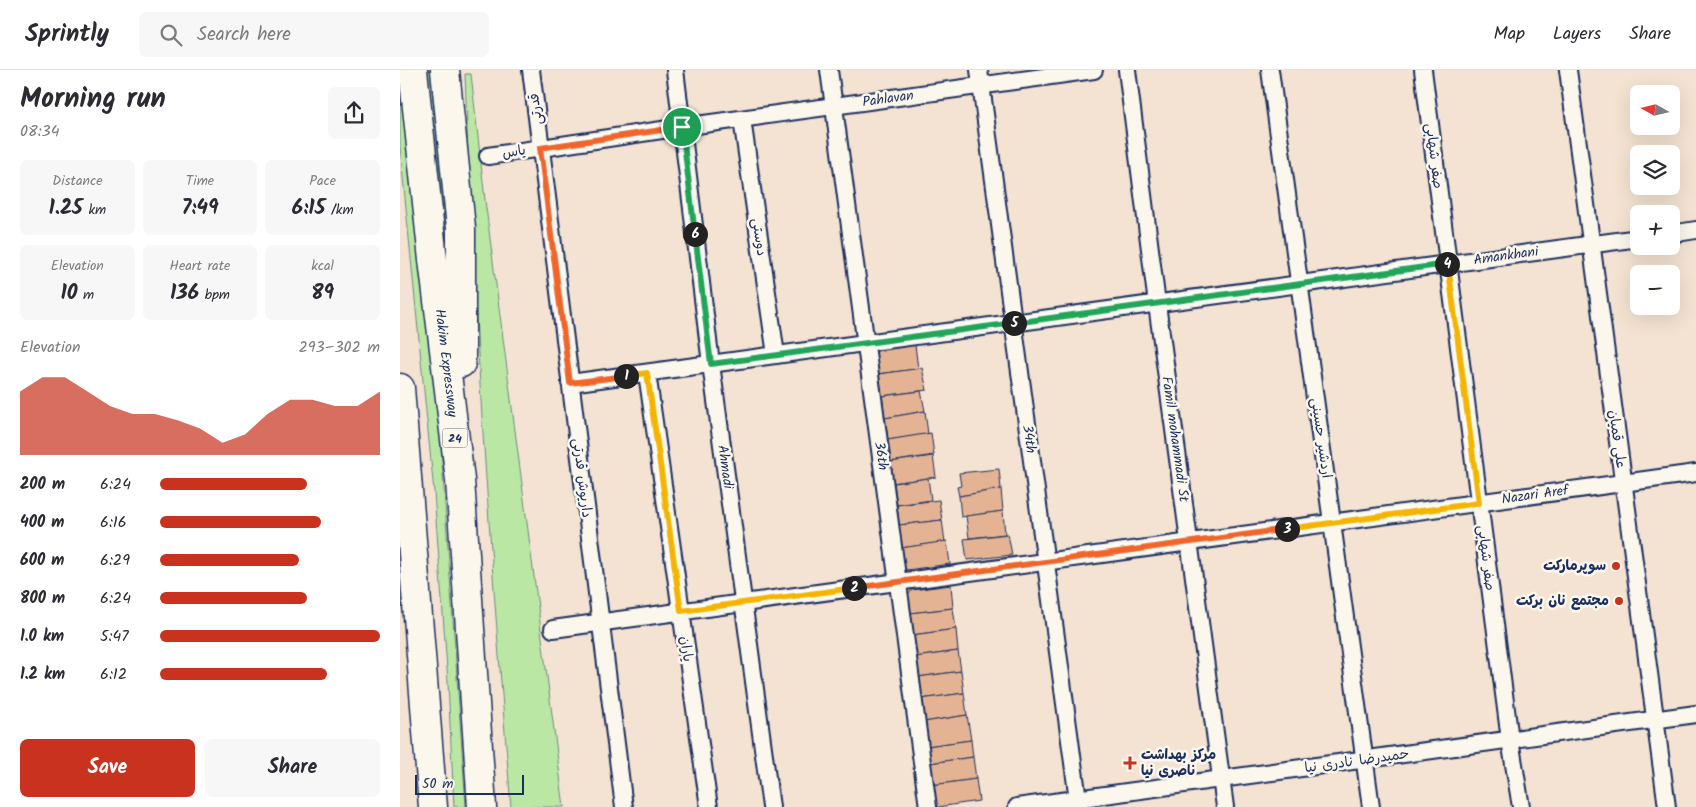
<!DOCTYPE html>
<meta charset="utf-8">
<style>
:root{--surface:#fff;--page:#f7f7f7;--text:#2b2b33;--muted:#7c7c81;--line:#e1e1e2;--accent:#c8321e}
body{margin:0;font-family:Kalam,"Playpen Sans Arabic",sans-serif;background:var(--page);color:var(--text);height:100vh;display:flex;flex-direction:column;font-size:19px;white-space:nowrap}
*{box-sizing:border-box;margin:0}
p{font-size:16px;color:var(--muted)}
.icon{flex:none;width:28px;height:28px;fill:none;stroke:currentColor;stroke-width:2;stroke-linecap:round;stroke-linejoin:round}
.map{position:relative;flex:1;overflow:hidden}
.panel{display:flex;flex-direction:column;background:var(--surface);width:400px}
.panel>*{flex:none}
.needle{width:32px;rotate:278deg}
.buttons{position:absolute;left:1230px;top:15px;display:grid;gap:10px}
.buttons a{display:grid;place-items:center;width:50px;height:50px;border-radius:8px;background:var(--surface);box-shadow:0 5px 20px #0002;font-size:25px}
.scale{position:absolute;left:15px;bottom:12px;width:109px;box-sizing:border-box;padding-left:5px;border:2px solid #1b2f5e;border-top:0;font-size:14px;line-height:18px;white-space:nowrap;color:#1b2f5e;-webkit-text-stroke:4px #fbf7ec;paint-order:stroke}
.pin{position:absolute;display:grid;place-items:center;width:42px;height:42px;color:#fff;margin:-21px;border:2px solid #fff;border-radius:50%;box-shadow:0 1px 5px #0007}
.km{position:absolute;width:25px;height:25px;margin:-12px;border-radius:50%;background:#222;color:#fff;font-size:14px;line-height:25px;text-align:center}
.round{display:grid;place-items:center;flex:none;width:52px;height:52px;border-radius:8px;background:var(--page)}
.overview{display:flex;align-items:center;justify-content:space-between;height:85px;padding:0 20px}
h1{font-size:28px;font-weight:600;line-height:38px}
.metrics{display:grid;grid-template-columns:repeat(3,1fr);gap:8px;height:85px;padding:5px 20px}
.metrics div{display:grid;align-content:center;border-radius:8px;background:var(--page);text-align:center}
.metrics b{font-size:21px;font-weight:600}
.metrics small{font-size:14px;font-weight:400}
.metrics p{font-size:14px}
.chart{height:140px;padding:10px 20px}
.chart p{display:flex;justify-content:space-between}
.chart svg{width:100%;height:90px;margin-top:5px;fill:var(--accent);opacity:.7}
.cta{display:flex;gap:10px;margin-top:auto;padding:10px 20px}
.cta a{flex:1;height:58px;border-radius:8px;background:var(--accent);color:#fff;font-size:20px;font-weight:600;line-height:58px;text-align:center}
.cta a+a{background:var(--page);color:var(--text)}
ul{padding:0 20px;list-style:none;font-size:16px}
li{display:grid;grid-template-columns:80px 60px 1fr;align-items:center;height:38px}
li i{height:12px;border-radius:6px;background:var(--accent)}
header{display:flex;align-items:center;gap:30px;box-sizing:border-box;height:70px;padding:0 25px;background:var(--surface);border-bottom:1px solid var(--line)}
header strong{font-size:24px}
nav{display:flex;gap:28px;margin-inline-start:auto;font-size:18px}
.search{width:350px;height:45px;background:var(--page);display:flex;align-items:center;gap:12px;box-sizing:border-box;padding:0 18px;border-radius:8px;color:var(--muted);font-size:19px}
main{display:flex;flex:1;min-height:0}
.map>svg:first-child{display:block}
.green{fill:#bbe7a4;stroke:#6b8b81}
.building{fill:#e3b394;stroke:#1b2f5e}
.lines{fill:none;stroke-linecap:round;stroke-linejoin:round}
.minor-casing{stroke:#1b2f5e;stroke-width:20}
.trunk-casing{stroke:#1b2f5e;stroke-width:31}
.minor{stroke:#fbf7ec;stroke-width:16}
.trunk{stroke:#fbf7ec;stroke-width:28}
.split-1-casing{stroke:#fff;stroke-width:10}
.split-2-casing{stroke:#fff;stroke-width:10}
.split-3-casing{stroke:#fff;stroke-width:10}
.split-4-casing{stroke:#fff;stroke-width:10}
.split-5-casing{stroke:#fff;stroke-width:10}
.split-6-casing{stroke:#fff;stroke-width:10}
.split-7-casing{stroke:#fff;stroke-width:10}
.split-1{stroke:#f0652b;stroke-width:6}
.split-2{stroke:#f5b400;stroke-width:6}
.split-3{stroke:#f0652b;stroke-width:6}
.split-4{stroke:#f5b400;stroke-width:6}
.split-5{stroke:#22a559;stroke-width:6}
.split-6{stroke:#22a559;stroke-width:6}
.split-7{stroke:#22a559;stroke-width:6}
.poi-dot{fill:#c8321e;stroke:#fbf7ec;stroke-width:2}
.labels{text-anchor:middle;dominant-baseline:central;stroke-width:5;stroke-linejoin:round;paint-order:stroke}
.shield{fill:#fbf7ec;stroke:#5e6b89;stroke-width:1}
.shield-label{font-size:12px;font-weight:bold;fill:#1b2f5e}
.street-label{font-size:14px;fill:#1b2f5e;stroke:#fbf7ec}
.poi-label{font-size:14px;font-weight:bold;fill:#1b2f5e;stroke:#fbf7ec;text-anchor:end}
</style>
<header>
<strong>Sprintly</strong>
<div class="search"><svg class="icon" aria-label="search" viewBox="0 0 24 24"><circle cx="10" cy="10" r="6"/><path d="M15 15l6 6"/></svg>Search here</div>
<nav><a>Map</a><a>Layers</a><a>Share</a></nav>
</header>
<main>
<section class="panel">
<div class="overview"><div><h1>Morning run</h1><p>08:34</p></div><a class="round"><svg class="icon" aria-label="share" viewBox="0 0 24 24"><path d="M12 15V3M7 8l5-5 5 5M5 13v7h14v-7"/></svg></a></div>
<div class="metrics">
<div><p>Distance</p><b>1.25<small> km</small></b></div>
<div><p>Time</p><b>7:49</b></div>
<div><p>Pace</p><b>6:15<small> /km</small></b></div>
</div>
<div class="metrics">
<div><p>Elevation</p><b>10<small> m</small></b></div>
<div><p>Heart rate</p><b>136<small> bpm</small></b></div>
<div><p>kcal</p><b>89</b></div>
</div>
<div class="chart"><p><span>Elevation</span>293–302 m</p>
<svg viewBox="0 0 160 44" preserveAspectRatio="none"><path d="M0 44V13L10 6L20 6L30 13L40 20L50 24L60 24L70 27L80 31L90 38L100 34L110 24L120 17L130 17L140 20L150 20L160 13V44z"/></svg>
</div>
<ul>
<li><b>200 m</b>6:24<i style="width:67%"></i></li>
<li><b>400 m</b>6:16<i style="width:73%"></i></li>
<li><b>600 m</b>6:29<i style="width:63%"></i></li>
<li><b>800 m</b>6:24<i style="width:67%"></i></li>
<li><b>1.0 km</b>5:47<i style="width:100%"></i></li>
<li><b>1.2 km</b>6:12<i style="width:76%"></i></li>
</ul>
<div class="cta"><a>Save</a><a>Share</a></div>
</section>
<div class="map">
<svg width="1296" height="737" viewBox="0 0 1296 737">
<rect width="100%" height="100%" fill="#f4e3d2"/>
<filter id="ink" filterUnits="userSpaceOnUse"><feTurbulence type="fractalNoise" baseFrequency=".02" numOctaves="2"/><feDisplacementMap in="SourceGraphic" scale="10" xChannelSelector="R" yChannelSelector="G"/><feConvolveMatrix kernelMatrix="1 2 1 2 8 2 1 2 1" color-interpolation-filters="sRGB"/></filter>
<g filter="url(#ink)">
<!-- green -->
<g class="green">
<path d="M0,0l5,24 35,339 26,374h-12l-6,-125 -14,-190 -34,-345z"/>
<path d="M24,0h14l16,155 2,169z"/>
<path d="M65,4h6l14,126 79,607h-53c-20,-244 -38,-488 -46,-733z"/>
</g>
<!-- building -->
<g class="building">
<path d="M515,275l3,24 -42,5 -2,-20 2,-3z"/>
<path d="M522,298l5,22 -45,6 -3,-22z"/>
<path d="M521,321l4,20 -40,7 -3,-22z"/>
<path d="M525,341l3,23 -40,6 -3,-22z"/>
<path d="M531,363l3,22 -44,7 -3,-22z"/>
<path d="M533,386l3,21 -44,6 -2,-21z"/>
<path d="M599,399l2,20 -42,7 -2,-9 4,-1 -2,-13z"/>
<path d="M528,408l3,22 -34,5 -3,-22z"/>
<path d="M601,419l2,22 -42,6 -2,-21z"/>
<path d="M539,430l3,20 -43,5 -2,-20z"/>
<path d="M603,441l2,23 -36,4 -3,-22z"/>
<path d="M542,450l3,22 -44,6 -2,-23z"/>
<path d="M608,464l4,21 -45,5 -3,-21z"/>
<path d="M547,471l3,23 -43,6 -4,-3 -2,-19z"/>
<path d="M551,515l2,23 -43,5 -2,-18 4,-5z"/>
<path d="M553,538l3,21 -44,6 -2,-22z"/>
<path d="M556,559l2,22 -43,6 -3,-22z"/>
<path d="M558,581l3,20 -43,6 -3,-20z"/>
<path d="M561,601l3,22 -43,6 -3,-22z"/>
<path d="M564,623l3,22 -43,7 -3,-23z"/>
<path d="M567,645l4,25 -44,6 -3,-24z"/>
<path d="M571,670l2,17 -43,6 -3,-17z"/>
<path d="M573,687l3,22 -44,6 -2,-22z"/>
<path d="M576,709l3,22 -41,6 -3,-2 -3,-20z"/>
</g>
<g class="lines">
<defs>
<g id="minor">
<path d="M131,0l93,737"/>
<path d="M275,0l36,294 60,443"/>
<path d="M429,0l99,737"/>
<path d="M579,0l100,737"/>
<path d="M727,0l30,234 68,503"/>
<path d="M870,0l101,737"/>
<path d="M1023,0l87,670 11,67"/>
<path d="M1168,0l99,737"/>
<path d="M342,49l34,236"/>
<path d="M88,86l194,-29 412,-57"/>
<path d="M1271,164l25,-4"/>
<path d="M247,303l62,434"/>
<path d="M170,313l1069,-145"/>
<path d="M153,559l1143,-156"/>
<path d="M617,737l679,-93"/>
</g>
<g id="trunk">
<path d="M13,0l20,190 27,220 22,327"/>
<path d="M45,0l16,158v135"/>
<path d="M0,318l33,419"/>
</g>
</defs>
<!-- minor casing -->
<use href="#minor" class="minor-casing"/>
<!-- trunk casing -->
<use href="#trunk" class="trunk-casing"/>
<!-- minor -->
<use href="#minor" class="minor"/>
<!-- trunk -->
<use href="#trunk" class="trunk"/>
</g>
</g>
<g class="lines" filter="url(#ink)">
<defs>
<path id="split-1" d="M226,306l-56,7 -30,-235 142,-21"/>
<path id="split-2" d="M226,306l21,-3 34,238 173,-23"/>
<path id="split-3" d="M454,518l433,-59"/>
<path id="split-4" d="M887,459l192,-26 -31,-239h-1"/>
<path id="split-5" d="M614,253l433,-59"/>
<path id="split-6" d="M295,164l16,130 303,-41"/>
<path id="split-7" d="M282,57l13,107"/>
</defs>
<!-- split-1 casing -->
<use href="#split-1" class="split-1-casing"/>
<!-- split-2 casing -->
<use href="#split-2" class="split-2-casing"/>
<!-- split-3 casing -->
<use href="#split-3" class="split-3-casing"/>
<!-- split-4 casing -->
<use href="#split-4" class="split-4-casing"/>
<!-- split-5 casing -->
<use href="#split-5" class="split-5-casing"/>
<!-- split-6 casing -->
<use href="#split-6" class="split-6-casing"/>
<!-- split-7 casing -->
<use href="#split-7" class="split-7-casing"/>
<!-- split-1 -->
<use href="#split-1" class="split-1"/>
<!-- split-2 -->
<use href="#split-2" class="split-2"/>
<!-- split-3 -->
<use href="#split-3" class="split-3"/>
<!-- split-4 -->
<use href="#split-4" class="split-4"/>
<!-- split-5 -->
<use href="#split-5" class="split-5"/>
<!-- split-6 -->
<use href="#split-6" class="split-6"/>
<!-- split-7 -->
<use href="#split-7" class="split-7"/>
</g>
<!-- markers -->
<g class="poi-dot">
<circle cx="1216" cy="496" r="5"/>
<circle cx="1219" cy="531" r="5"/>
<path d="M727.5 685.5h5v5h5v5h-5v5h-5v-5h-5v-5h5z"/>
</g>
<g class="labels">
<!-- shield labels -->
<rect class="shield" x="42.5" y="358.5" width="25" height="19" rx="4"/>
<g class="shield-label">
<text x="55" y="368">24</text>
</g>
<!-- street labels -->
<g class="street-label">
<text transform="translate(488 29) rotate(-8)">Pahlavan</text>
<text transform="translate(136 39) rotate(-97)">قدرتی</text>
<text transform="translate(114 82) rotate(-9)">یاس</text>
<text transform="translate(1034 86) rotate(83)">صفر شهابی</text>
<text transform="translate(359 167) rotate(82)">دوستی</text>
<text transform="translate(1106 186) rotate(-8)">Amankhani</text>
<text transform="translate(46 293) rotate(83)">Hakim Expressway</text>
<text transform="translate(921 368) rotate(82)">اردشیر حسینی</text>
<text transform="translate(629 369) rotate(82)">34th</text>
<text transform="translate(775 369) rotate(82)">Famil mohammadi St</text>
<text transform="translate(1217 369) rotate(82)">علی قمیان</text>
<text transform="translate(481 386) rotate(82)">36th</text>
<text transform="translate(325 397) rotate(82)">Ahmadi</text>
<text transform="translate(182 408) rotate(83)">داریوش قدرتی</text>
<text transform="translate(1135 425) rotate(-8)">Nazari Aref</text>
<text transform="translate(1086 488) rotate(83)">صفر شهابی</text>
<text transform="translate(286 579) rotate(82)">یاران</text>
<text transform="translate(957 691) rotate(-8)">حمیدرضا نادری نیا</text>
</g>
<!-- poi labels -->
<g class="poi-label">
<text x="1206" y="496">سوپرمارکت</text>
<text x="1209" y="531">مجتمع نان برکت</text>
<text x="741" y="685" text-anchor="start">مرکز بهداشت<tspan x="741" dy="16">ناصری نیا</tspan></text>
</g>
</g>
</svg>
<div class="buttons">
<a><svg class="needle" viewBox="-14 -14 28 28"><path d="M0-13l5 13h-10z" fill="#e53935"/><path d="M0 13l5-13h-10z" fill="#7c7c81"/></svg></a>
<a><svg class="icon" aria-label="layers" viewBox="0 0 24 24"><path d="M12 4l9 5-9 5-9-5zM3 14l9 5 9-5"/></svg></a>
<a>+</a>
<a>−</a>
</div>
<div class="scale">50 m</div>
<div class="pin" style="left:282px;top:57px;background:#1e9e55"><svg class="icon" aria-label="arrive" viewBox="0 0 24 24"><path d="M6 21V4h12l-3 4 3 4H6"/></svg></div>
<b class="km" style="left:226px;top:306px">1</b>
<b class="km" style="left:454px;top:518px">2</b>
<b class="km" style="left:887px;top:459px">3</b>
<b class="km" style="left:1047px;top:194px">4</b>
<b class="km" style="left:614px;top:253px">5</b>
<b class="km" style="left:295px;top:164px">6</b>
</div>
</main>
